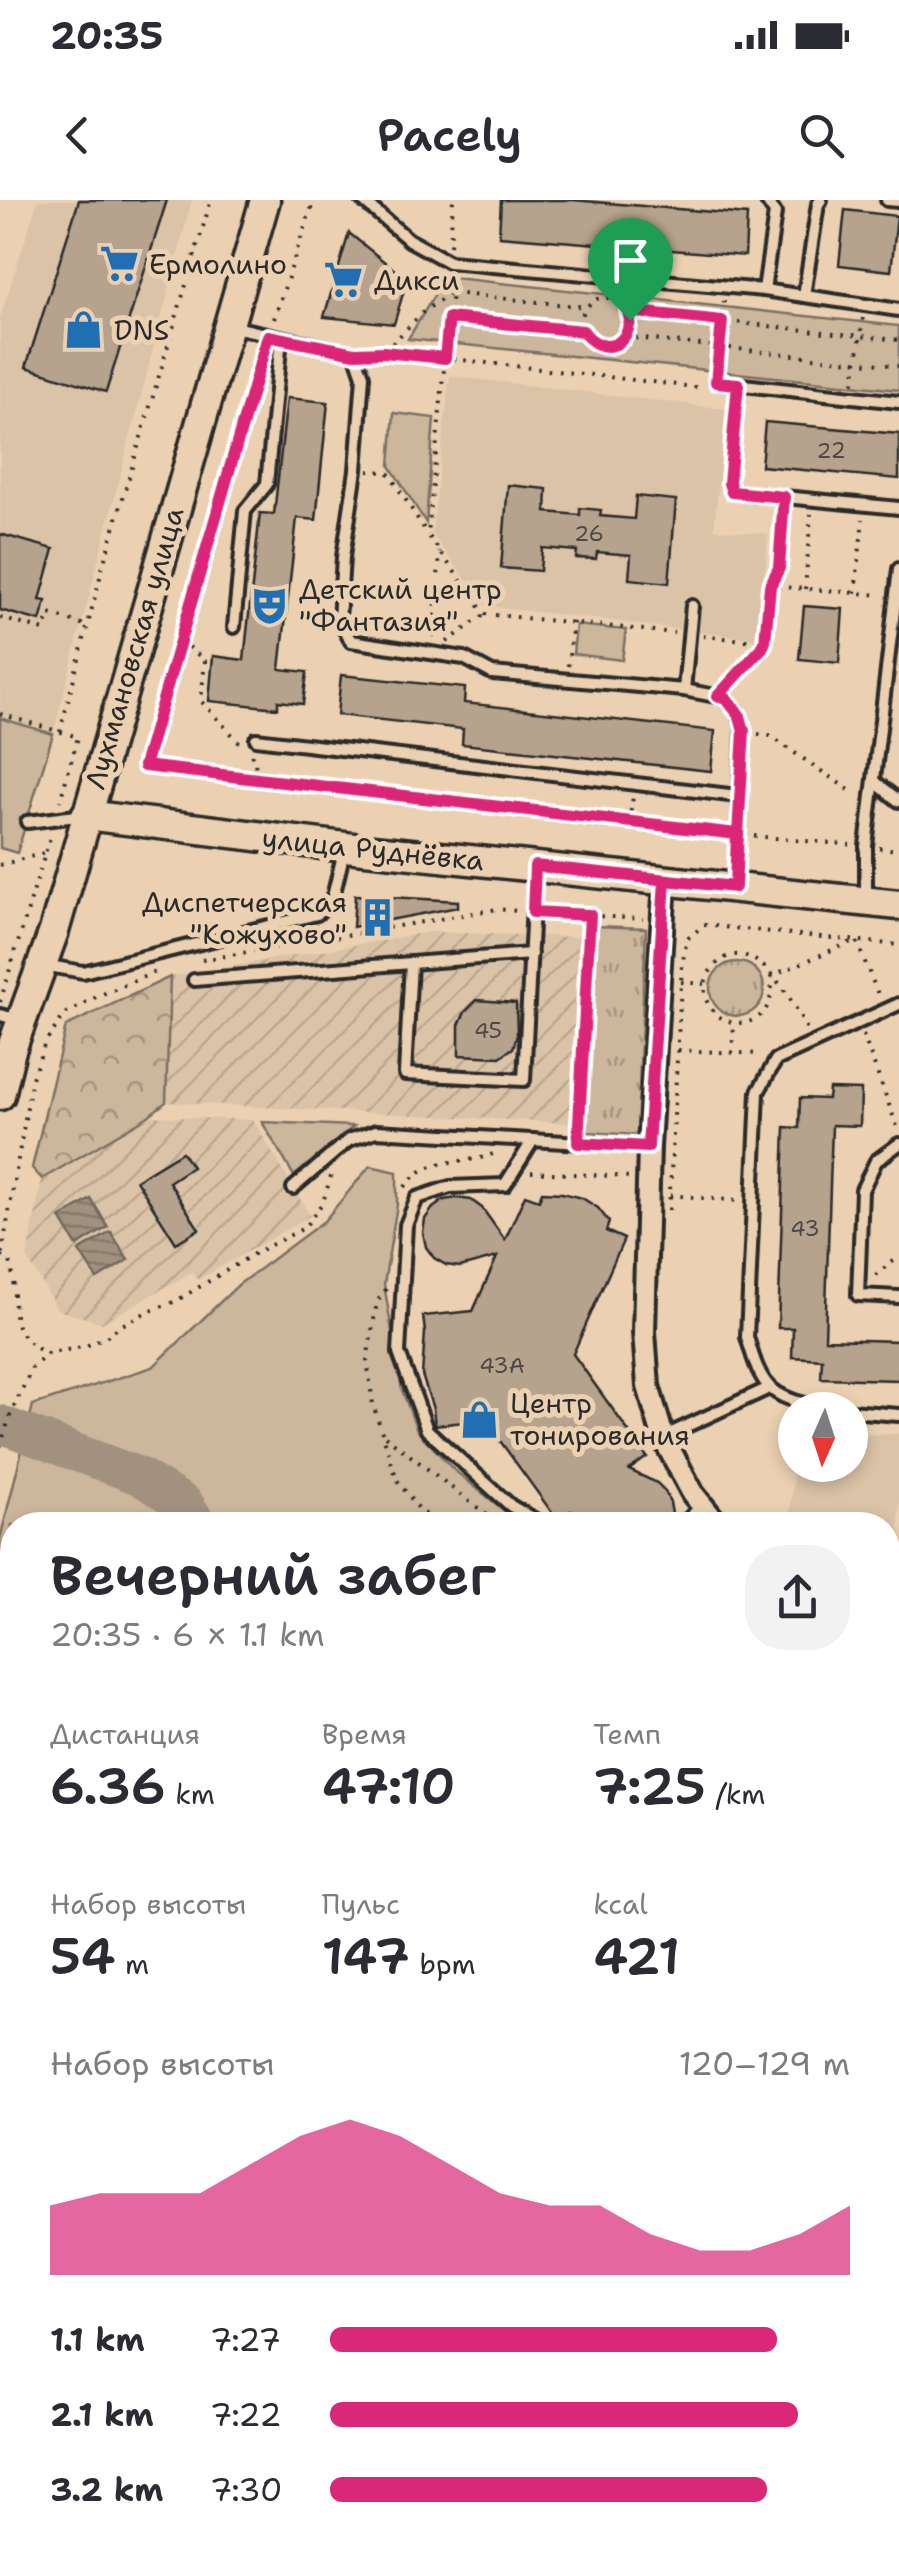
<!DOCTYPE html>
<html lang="ru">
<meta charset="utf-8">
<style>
:root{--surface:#fff;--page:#f2f2f3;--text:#2b2b33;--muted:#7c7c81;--accent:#db2777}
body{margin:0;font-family:"Shantell Sans",sans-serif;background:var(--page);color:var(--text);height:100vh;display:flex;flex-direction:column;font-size:38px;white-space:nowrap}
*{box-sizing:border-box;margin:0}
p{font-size:32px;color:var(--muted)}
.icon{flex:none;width:55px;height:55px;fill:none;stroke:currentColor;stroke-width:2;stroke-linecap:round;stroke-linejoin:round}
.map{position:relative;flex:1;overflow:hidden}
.side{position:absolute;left:0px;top:1312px;width:900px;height:1038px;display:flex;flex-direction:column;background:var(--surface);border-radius:40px 40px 0 0;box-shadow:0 5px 15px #0003}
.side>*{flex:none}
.needle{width:65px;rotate:183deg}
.tools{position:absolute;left:778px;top:1192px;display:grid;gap:20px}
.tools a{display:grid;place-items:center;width:90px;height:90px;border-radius:50%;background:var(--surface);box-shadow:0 5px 15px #0003;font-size:50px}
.pin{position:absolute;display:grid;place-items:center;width:85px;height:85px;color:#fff;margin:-102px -42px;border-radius:50% 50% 50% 0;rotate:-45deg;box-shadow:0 0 10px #0007}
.pin .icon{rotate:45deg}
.round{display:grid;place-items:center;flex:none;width:105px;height:105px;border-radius:40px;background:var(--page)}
.overview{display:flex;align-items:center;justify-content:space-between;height:170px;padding:0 50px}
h1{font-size:55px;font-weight:600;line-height:75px}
.metrics{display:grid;grid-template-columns:repeat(3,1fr);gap:15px;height:170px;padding:10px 50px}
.metrics div{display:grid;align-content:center}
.metrics b{font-size:50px;font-weight:600}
.metrics small{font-size:28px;font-weight:400}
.metrics p{font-size:28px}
.chart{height:280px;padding:20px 50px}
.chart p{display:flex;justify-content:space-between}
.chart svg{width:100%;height:180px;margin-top:10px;fill:var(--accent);opacity:.7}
ul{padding:0 50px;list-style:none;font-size:32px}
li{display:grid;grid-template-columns:160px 120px 1fr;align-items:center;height:75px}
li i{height:25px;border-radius:12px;background:var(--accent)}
.status{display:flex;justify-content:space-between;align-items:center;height:70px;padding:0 50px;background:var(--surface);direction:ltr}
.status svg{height:28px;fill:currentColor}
header{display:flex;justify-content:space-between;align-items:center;height:130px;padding:0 50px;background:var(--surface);font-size:45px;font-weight:600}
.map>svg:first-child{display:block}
.built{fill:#dbc3a7}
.industrial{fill:url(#industrial-furrows)}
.grass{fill:url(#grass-tufts);stroke:#7c7064;stroke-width:2.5}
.forest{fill:url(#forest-crowns);stroke:#7c7064;stroke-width:2.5}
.park{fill:#ccb69c;stroke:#7c7064;stroke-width:2.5}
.water{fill:url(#water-rules);stroke:#72685d;stroke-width:2.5}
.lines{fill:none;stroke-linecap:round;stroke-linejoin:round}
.river{stroke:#a2917f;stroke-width:38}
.building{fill:#b6a38d;stroke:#2b2b2b;stroke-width:2.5}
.lane-casing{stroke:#2b2b2b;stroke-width:18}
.street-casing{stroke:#2b2b2b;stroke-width:28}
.secondary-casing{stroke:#2b2b2b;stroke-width:35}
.path{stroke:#2b2b2b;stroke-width:4;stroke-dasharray:2.5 8;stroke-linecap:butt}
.lane{stroke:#ebd1b2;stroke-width:10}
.street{stroke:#ebd1b2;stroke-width:20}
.secondary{stroke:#ebd1b2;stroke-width:28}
.route-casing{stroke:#fff;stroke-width:20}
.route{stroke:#db2777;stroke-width:12}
.labels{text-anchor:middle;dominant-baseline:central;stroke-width:10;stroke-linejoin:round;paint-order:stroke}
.number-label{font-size:22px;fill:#4e4944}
.poi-label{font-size:28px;fill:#2b2b2b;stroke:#ebd1b2;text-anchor:start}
.street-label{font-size:28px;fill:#2b2b2b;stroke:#ebd1b2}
</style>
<div class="status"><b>20:35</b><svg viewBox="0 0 49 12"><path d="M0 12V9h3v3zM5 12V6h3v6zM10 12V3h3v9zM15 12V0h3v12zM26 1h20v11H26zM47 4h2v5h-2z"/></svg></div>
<header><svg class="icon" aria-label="back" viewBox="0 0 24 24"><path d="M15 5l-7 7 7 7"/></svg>Pacely<svg class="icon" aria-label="search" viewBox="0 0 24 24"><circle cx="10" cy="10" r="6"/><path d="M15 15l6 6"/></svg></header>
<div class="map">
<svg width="899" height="2349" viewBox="0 0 899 2349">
<defs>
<pattern id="industrial-furrows" width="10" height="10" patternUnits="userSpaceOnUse" patternTransform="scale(2.5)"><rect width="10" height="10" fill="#dbc3a7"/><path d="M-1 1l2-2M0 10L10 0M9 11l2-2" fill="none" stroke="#bca890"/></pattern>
<pattern id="grass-tufts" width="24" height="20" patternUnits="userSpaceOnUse" patternTransform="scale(2.5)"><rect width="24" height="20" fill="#ccb69c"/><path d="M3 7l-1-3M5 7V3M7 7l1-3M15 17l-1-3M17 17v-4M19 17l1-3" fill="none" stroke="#a6947f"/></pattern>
<pattern id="forest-crowns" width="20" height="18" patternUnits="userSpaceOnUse" patternTransform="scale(2.5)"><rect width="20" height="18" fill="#ccb69c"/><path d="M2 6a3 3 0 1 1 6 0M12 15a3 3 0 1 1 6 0" fill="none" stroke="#a6947f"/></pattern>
<pattern id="water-rules" width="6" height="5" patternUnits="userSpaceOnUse" patternTransform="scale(2.5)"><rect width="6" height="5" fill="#a2917f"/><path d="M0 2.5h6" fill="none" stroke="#847768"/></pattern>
</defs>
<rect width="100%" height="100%" fill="#ebd1b2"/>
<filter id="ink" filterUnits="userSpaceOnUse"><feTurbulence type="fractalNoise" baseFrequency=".01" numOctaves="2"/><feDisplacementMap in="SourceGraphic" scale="20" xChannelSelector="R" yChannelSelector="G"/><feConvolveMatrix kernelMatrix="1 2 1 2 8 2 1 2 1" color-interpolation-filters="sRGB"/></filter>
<g filter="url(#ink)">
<!-- built -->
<g class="built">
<path d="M38,0h154l-139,534 -53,-16v-400z"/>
<path d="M450,176l276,33 -12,120 54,5 -8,105 -274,-33 -54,-72z"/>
<path d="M899,1234v143l-11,-2v-50h-97l-1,-6 5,-62v8h55v-30z"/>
<path d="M888,2024l11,2v323h-94l1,-11h82z"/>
</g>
<!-- industrial -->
<g class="industrial">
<path d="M430,732l151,5 -10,186 -405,-21 4,-125z"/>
<path d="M147,916l106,4 57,96 -112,64 -6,-8 -90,51 -44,-13 -31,-52 15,-79z"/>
</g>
<!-- grass -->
<g class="grass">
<path d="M596,726l50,2 -9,207 -50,-3z"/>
<circle cx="737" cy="789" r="27"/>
</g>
<!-- forest -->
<path class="forest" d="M170,777l-4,125 -19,15 -105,62 -10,-11 34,-142z"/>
<!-- park -->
<g class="park">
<path d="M445,77l454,49v64l-491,-51z"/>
<path d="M394,213l40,5 -8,105 -36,-57z"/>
<path d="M576,425l50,5 -4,30 -49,-6z"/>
<path d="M0,518l53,16 -36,119 -17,-5z"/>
<path d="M262,922l92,4 -60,50z"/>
<path d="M370,966l27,6v33l-13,79 18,106 15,40 36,39 69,56h-510v322l-12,-2v-306l33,-134 120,-38 85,-82 86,-64z"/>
<path d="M888,1427l11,3v573l-11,-2z"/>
</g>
<!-- water -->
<g class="water">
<path d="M91,999l17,28 -31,19 -17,-28z"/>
<path d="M111,1032l17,28 -31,19 -18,-28z"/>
</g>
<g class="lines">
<!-- river -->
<g class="river">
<path d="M0,1224l139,52 46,28 13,21"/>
<path d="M888,1714l11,7"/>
</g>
</g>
<!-- building -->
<g class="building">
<path d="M79,0h88l-61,192 -80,-25z"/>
<path d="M501,0h72l174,15 -2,41 -246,-20z"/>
<path d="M845,10l52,6 -6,55 -52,-6z"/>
<path d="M349,33l58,47 -13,44 -70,-7z"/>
<path d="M287,198l41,4 -12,118 -19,-2 -17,151 27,3 -4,32 -25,-3v7l-69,-7 4,-45 31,4 16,-147 14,1z"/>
<path d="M765,222l134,12v45l-138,-13z"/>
<path d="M508,285l39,4 -1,23 34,3v-7l21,2 -1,6 34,3 2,-23 40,4 -7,83 -40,-4 2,-24 -34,-3 -1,7 -20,-1 1,-7 -35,-3 -2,23 -39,-3z"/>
<path d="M0,334l54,15 -14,51 6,1 -6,20 -40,-11z"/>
<path d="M804,406l39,3 -4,54 -40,-4z"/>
<path d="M341,475l124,13 -1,15 251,28 -4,40 -249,-27 1,-15 -126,-14z"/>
<path d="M355,695l103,6v6l-105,20z"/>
<path d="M477,800l39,3 1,32 -4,13 -13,9 -41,-2v-30l6,-13z"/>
<path d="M829,889l32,1 -1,36 -28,-1 -7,214 74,2v39l-78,-2 1,-19 -30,-2 1,-29h-15l7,-201 14,1 1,-30 28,1z"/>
<path d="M182,952l10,15 -23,15 30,47 -23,14 -40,-63z"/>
<path d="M542,992l20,1 20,5 16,10 11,14 -3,9 18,8 -51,115 74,103 -18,13 28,13 8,8 5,11 2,12 -3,11h-71l-27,-14 -13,10 -73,-101 -50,5 -2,-16 -11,-34 3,-43 -2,-16 50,-5 24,-54 -37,10 -14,-2 -12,-7 -8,-11 -3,-14 2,-14 8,-11 11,-8 13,-2 14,2 11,8 23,32 20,-45 14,5z"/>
</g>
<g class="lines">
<defs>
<g id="lane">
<path d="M362,0l47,40 40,22 315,28 135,20"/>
<path d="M887,0l12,1"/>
<path d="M764,90l11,-77 -9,-13"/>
<path d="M804,96l14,-92 3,-4"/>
<path d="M229,126l126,27 8,23 -7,94 -13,87 -4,63 12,21 113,17 28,15 192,17 42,8 14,18 3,15 -8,155"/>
<path d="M716,182l183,20"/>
<path d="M732,292l167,16"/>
<path d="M234,427l11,-116 22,-27 14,-146"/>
<path d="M684,490l8,-84"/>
<path d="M256,539l482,57"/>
<path d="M874,581l25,20"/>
<path d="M27,622l58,-7"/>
<path d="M866,701v-55l33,-277"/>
<path d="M531,754l-120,9 -6,111 119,6 11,-213"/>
<path d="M43,765l40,7 234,-58 16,-17 11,-46"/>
<path d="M194,780l217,-17"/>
<path d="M0,815l20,5"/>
<path d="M533,940l-28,45 -55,2 -33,11 -11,27 -7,128 28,77 84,76 33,19"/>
<path d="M899,944l-23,17 -14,29 -4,105 41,2"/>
<path d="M293,988l56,-48 27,-9 273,16"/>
<path d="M843,1210c-23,-2 -62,-7 -77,-27 -10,-13 -14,-30 -19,-46l11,-245 18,-32 123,-56"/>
<path d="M850,1211l49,4"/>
<path d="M663,1237l106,-49"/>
<path d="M683,1325l19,-20"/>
<path d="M0,2002l4,-7"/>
<path d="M0,2010l12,6"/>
<path d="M130,2338l6,11"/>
<path d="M281,2338l3,11"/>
<path d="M456,2338l9,11"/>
<path d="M0,2346l1,3"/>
<path d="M434,2349l4,-11"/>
<path d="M793,2349v-11"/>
</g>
<g id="street">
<path d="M665,680l-16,267 -5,185 4,54 15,51 30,57 25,31"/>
<path d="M888,1409l11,3"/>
</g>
<g id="secondary">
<path d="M86,615l259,32 554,58"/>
<path d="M0,895l11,-45 43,-119 211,-731"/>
</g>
</defs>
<!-- lane casing -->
<use href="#lane" class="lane-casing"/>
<!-- street casing -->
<use href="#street" class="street-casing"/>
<!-- secondary casing -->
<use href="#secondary" class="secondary-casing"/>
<!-- path -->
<g class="path">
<path d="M450,45l3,-45"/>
<path d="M452,93l134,14"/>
<path d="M628,111c16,57 -73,33 -40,-5 12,-15 30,-8 40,5l271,29"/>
<path d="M449,118l-21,217 57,79 189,19"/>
<path d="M274,119l40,-119"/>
<path d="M625,137l274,29"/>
<path d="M385,151l40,-41 27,-17 -3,25 134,13"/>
<path d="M263,152l-119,414 581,67"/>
<path d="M370,153l75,5 258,30"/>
<path d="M717,166l7,-65"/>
<path d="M854,183l9,-65"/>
<path d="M368,271l20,1 40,63"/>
<path d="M730,279l7,-80"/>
<path d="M770,386l9,-18 4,-55"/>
<path d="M805,389l6,-75"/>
<path d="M855,393l8,-74"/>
<path d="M0,418l44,12 6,-16 38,12"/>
<path d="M703,436l62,6 5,-56 112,9"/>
<path d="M433,437l7,-85"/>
<path d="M181,440l24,21 -4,40 40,43"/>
<path d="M447,442l37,-27"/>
<path d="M568,466l5,-45"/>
<path d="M729,484l34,-36 2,-6"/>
<path d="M0,514l78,23 -18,64"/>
<path d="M60,532l44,-170 107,-362"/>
<path d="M758,534l12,2 85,58"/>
<path d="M251,555l4,4 1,20"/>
<path d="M629,622l4,-25"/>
<path d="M754,636l96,9"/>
<path d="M879,648l20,2"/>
<path d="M0,665l44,-12"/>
<path d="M548,713l95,6"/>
<path d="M202,760l295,-51 22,2"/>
<path d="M771,776c9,66 -71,56 -66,9 1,-10 8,-19 16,-25 37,-24 72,42 86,69"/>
<path d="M771,776l85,-36 24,59"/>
<path d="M681,782l23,2"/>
<path d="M0,802l51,-168"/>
<path d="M863,835l35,94"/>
<path d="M678,850l83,4"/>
<path d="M732,853l2,-30"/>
<path d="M579,928l11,-213"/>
<path d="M531,972l100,5"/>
<path d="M405,987c24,-35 58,-19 90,-34"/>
<path d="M670,995l68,6"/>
<path d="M669,1010l13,-245 5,-26 17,-14 195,20"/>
<path d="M2,1056l8,5c11,44 -10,68 37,93"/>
<path d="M0,1064l32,-186 13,-35 20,-29 31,-17 59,-25"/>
<path d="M875,1075l24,-18"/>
<path d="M386,1089l-9,13 -10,58 6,44 24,76 22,29 20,16"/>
<path d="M385,1236l115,89"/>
<path d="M0,1247l10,-31 22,-48 15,-14 39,-8 20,-9 14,-11 25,-13 31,-12 81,-49 47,-24 19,-26 8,-26"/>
<path d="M736,1315l11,10"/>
<path d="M888,1475l11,4"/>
<path d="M888,1563l11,1"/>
<path d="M0,1753l12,3"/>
<path d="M888,1879l11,3"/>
<path d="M888,2019l11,2"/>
<path d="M197,2338l2,11"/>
<path d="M578,2338l11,11"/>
<path d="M681,2338l13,11"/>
<path d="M259,2349l8,-6"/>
<path d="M515,2349l14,-11"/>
</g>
<!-- lane -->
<use href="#lane" class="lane"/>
<!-- street -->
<use href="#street" class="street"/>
<!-- secondary -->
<use href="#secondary" class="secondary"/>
</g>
</g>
<g class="lines" filter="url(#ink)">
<defs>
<path id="route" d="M630,120c-3,29 -30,35 -47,11l-134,-13 -4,40 -62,-6 -28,1 -87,-17 -124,430 593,68 -2,53 -70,-7 -17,267 -70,-4 12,-228 -57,-3 2,-46 200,21 9,-156 -4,-15 -14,-18 -8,-2 44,-48 3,-6 5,-56 9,-18 5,-71 -52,-5 -3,-9 9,-99 -22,-2 6,-61 -94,-10 2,9"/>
</defs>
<!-- route casing -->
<use href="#route" class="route-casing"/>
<!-- route -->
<use href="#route" class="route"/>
</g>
<!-- icons -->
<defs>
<symbol id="supermarket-bare" viewBox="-9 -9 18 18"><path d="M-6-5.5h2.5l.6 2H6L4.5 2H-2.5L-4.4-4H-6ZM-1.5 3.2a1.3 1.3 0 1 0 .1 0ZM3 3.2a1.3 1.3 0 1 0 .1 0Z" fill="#1f6fb2" stroke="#ebd1b2" stroke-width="2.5" paint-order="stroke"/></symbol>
<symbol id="shop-bare" viewBox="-9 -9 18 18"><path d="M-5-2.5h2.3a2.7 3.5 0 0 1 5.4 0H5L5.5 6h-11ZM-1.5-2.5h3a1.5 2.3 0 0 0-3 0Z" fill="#1f6fb2" stroke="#ebd1b2" stroke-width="2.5" paint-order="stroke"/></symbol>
<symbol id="theatre-bare" viewBox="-9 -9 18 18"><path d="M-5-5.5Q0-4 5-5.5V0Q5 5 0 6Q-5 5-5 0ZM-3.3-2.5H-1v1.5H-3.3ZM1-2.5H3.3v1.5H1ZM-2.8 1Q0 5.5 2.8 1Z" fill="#1f6fb2" stroke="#ebd1b2" stroke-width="2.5" paint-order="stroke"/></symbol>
<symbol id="building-bare" viewBox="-9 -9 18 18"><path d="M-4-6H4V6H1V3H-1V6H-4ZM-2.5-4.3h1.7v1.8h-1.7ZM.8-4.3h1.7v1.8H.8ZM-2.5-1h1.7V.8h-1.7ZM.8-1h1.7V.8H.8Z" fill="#1f6fb2" stroke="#ebd1b2" stroke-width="2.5" paint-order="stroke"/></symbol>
</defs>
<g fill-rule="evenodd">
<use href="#supermarket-bare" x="92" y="36" width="55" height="55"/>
<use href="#supermarket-bare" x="316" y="52" width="55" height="55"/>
<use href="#shop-bare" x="56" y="102" width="55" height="55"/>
<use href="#theatre-bare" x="242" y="378" width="55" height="55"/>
<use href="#building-bare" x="350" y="690" width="55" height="55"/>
<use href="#shop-bare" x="452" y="1192" width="55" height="55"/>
</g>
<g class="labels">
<!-- number labels -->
<g class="number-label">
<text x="831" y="250">22</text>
<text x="589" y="333">26</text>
<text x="488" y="830">45</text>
<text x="805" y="1028">43</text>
<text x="502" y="1165">43А</text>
</g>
<!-- poi labels -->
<g class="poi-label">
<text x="149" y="64">Ермолино</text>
<text x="374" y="80">Дикси</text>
<text x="114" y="130">DNS</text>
<text x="299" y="389">Детский центр<tspan x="299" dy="32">"Фантазия"</tspan></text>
<text x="347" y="702" text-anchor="end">Диспетчерская<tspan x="347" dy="32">"Кожухово"</tspan></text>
<text x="510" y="1203">Центр<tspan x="510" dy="32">тонирования</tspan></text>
</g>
<!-- street labels -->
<g class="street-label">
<text transform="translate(134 448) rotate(-74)">Лухмановская улица</text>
<text transform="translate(373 649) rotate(6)">улица Руднёвка</text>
</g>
</g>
</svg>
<div class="tools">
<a><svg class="needle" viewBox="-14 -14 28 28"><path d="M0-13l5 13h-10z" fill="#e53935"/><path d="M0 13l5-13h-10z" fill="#7c7c81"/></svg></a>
</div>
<div class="pin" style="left:630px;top:120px;background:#1e9e55"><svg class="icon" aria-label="arrive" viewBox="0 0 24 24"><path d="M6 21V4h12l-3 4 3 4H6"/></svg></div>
<section class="side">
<div class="overview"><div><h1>Вечерний забег</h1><p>20:35 · 6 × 1.1 km</p></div><a class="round"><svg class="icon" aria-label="share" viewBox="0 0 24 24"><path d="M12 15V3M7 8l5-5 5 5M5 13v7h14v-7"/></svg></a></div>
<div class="metrics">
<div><p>Дистанция</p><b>6.36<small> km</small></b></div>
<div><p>Время</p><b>47:10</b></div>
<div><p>Темп</p><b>7:25<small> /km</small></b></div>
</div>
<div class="metrics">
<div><p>Набор высоты</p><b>54<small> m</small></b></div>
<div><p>Пульс</p><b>147<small> bpm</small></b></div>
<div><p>kcal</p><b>421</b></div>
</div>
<div class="chart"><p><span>Набор высоты</span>120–129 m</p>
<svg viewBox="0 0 160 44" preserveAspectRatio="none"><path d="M0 44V27L10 24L20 24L30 24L40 17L50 10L60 6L70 10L80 17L90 24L100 27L110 27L120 34L130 38L140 38L150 34L160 27V44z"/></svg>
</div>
<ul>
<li><b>1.1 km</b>7:27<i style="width:86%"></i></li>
<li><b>2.1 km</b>7:22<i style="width:90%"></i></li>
<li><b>3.2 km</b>7:30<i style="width:84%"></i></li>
</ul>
</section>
</div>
